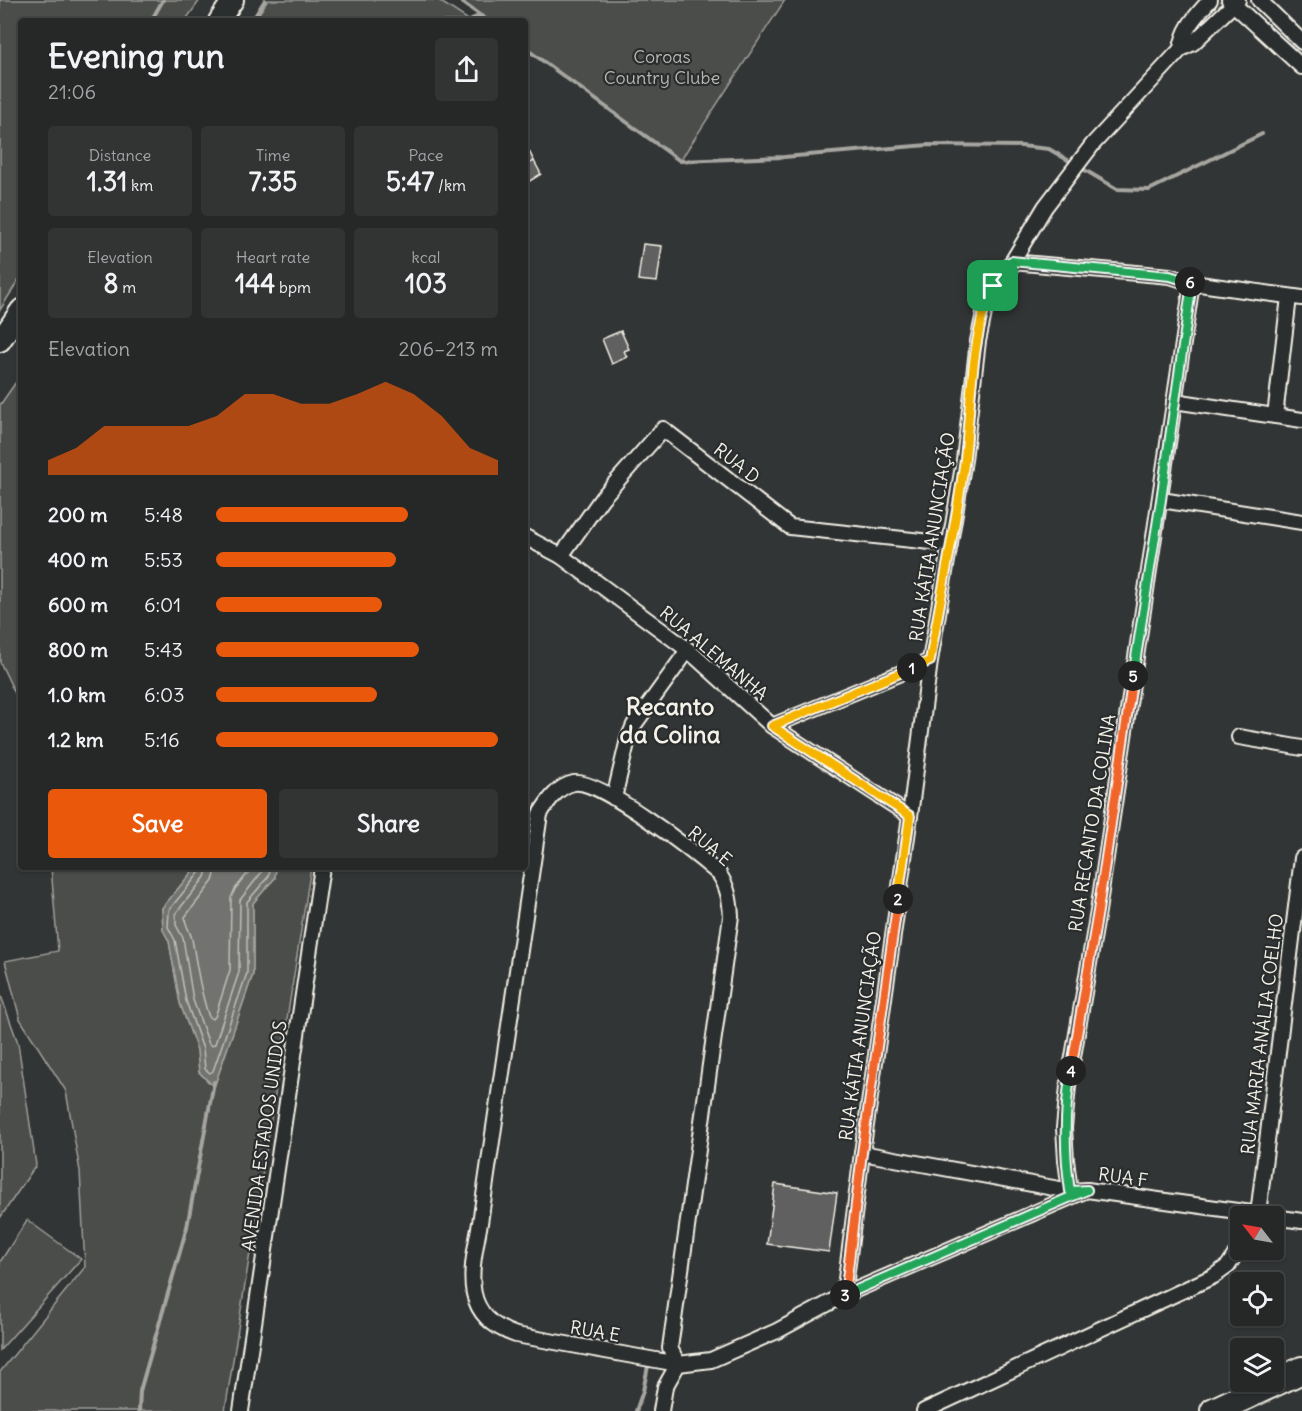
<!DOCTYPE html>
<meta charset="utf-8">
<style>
:root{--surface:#262828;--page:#323434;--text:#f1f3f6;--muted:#a4a6a8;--line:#424445;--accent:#ea580c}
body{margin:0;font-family:Delius,sans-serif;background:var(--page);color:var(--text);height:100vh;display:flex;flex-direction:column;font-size:22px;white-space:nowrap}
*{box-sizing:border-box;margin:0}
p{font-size:20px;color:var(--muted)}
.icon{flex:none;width:33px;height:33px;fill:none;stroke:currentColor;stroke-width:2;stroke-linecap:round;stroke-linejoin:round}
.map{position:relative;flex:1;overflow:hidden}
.sheet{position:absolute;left:18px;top:18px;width:510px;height:852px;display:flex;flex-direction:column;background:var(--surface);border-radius:6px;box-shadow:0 2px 4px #0004,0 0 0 2px var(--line)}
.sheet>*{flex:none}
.needle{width:39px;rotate:301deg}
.tools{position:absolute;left:1230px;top:1206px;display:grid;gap:12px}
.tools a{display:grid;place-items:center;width:54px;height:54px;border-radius:6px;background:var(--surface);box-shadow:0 2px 4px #0004,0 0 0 2px var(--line);font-size:30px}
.pin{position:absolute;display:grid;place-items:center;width:51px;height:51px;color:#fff;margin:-26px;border-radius:12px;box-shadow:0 3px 9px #0006}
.km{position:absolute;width:30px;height:30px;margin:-15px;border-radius:50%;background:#222;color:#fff;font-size:16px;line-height:30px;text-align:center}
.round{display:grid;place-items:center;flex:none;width:63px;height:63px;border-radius:6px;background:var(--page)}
.headline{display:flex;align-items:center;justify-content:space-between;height:102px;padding:0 30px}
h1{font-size:33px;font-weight:700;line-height:45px}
.metrics{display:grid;grid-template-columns:repeat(3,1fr);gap:9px;height:102px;padding:6px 30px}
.metrics div{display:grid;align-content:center;border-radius:6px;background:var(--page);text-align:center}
.metrics b{font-size:26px;font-weight:700}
.metrics small{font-size:16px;font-weight:400}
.metrics p{font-size:16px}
.chart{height:168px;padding:12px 30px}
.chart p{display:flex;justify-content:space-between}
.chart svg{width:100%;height:108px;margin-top:6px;fill:var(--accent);opacity:.7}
.cta{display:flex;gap:12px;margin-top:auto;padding:12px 30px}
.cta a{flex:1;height:69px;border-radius:6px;background:var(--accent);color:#fff;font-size:24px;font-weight:700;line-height:69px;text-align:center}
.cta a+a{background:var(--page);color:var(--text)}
ul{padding:0 30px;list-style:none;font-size:20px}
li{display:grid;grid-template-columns:96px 72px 1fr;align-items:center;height:45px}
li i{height:15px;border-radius:8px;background:var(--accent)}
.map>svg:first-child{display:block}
.green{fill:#4b4d4c;stroke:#a09f9a;stroke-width:1.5}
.water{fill:#727370;stroke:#a6a5a0;stroke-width:1.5}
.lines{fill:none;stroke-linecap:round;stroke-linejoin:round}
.shore{stroke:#c0bfb8;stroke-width:1.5}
.stream{stroke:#a6a5a0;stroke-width:4}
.building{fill:#5f605f;stroke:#f4f1e8;stroke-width:1.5}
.street-casing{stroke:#f4f1e8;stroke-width:18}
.secondary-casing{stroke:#f4f1e8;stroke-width:24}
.highway-casing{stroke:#f4f1e8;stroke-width:30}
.street{stroke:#2a2d2e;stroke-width:14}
.secondary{stroke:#2a2d2e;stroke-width:20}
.highway{stroke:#2a2d2e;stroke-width:26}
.split-1-casing{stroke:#fff;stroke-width:12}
.split-2-casing{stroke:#fff;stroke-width:12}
.split-3-casing{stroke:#fff;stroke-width:12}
.split-4-casing{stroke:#fff;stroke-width:12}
.split-5-casing{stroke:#fff;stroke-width:12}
.split-6-casing{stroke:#fff;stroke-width:12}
.split-7-casing{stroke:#fff;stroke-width:12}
.split-1{stroke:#f5b400;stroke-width:8}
.split-2{stroke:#f5b400;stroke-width:8}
.split-3{stroke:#f0652b;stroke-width:8}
.split-4{stroke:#22a559;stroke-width:8}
.split-5{stroke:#f0652b;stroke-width:8}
.split-6{stroke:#22a559;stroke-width:8}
.split-7{stroke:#22a559;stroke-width:8}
.labels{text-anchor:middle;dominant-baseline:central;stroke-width:4.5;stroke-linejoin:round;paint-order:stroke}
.park-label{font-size:18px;fill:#b9b8b1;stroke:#2a2d2e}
.street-label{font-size:18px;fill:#f4f1e8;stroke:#2a2d2e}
.district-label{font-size:24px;font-weight:bold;fill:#f4f1e8;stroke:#2a2d2e}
</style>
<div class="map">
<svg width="1302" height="1411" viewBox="0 0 1302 1411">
<rect width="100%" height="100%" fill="#323535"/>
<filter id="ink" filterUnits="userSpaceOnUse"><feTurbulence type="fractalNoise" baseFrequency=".0167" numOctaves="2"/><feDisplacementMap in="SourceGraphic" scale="12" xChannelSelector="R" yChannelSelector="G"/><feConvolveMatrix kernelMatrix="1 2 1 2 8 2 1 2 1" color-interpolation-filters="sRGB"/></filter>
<g filter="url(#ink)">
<!-- green -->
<g class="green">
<path d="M0,0h200l-15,21h-164v255l-21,34z"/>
<path d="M268,0h170l32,21h-216z"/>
<path d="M459,0h326l-105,161 -155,-113v-27h-37z"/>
<path d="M21,375v331l-21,-44v-257z"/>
<path d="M51,867h145l-34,41 1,21 6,12 11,62 17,47 2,22 15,15 39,-113v-71l22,-25 1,-11h35l-86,544h-225v-39l85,-105 -5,-96 -14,-80 -46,-72 -15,-58 53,-10z"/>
<path d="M0,993l18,50 18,122 -36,53z"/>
<path d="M27,1220l54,39 -81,91v-88z"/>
</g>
<!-- water -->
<path class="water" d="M196,867h80l-1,11 -22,25v71l-39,113 -15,-15 -2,-22 -17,-47 -11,-62 -6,-11 -1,-22z"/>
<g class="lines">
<!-- shore -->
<g class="shore">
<path d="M200,867l-1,6 -30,37 -1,17 7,13 11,61 17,48 2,20 5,4 3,-2 34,-98v-71l22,-26 1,-9"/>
<path d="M208,867l-3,10 -29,36v12l7,13 10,62 16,44 3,2 3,-2 24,-72 1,-72 21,-27 1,-6"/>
<path d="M217,867l-4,14 -28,36c0,8 5,14 7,22 5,27 8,53 17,78l3,2 3,-2 15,-47 1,-72 4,-9 18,-22"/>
</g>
<!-- stream -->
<g class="stream">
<path d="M459,0l22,16"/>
<path d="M151,21l12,-21"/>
<path d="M252,21l13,-21"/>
<path d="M471,21l3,-3 7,-2 7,5"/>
<path d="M525,48l155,113 104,-4 144,-12 93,1 28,3 68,40 32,1 113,-56"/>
<path d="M139,1411l1,-20 47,-164 27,-145"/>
<path d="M636,1411l7,-20 5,-25"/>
</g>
</g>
<!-- building -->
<g class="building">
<path d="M528,149l6,12 -9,5v-15z"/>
<path d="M534,161l7,13 -16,10v-18z"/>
<path d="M643,244l19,2 -5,36 -19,-2z"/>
<path d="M621,331l8,18 -5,2 3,6 -15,7 -10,-25z"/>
<path d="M775,1184l62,9 -8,59 -62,-8z"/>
</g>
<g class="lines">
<defs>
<g id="street">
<path d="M1229,0l73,67"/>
<path d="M1259,0l43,42"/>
<path d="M1181,49c3,-22 15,-33 29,-49"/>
<path d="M1012,262l158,14 22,7 110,15"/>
<path d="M1174,401l128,19"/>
<path d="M1275,416l14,-119"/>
<path d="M1161,500l141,22"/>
<path d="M525,537l36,19 127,94 84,76 138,90"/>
<path d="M561,556l41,-58 61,-69 127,98 160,17"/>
<path d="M772,726l158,-65"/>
<path d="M1239,737l63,11"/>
<path d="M614,798l14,-59 6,-14 54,-75"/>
<path d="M862,1153l208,38 17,-1 186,26"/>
<path d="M1070,1191l-4,-31 -2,-32 4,-42 30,-175 94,-628"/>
<path d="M1258,1214l44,-356"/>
<path d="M1274,1217l28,4"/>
<path d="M844,1295l18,-142 48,-337 20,-155 34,-201 14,-119 9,-42 6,-13 19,-24 33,-55 48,-63 88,-95 12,-6 45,-43"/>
<path d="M678,1364l-8,-16 61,-432c-1,-16 -3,-29 -12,-42 -23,-20 -118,-95 -145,-91 -16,3 -26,18 -34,31l-60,409c-9,48 -21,93 36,112l162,29 33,-4 66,-29 67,-36 243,-105"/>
<path d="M241,1411l81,-544"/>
<path d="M661,1411l4,-24 13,-23"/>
<path d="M924,1411l290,-135 14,-10 12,-19"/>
</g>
<g id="secondary">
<path d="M219,21l14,-21"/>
<path d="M0,341l21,-31"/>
</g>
<path id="highway" d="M1214,1411l88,-41"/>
</defs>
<!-- street casing -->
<use href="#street" class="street-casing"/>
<!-- secondary casing -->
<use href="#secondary" class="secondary-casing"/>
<!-- highway casing -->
<use href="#highway" class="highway-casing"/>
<!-- street -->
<use href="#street" class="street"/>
<!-- secondary -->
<use href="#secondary" class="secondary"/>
<!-- highway -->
<use href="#highway" class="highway"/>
</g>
</g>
<g class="lines" filter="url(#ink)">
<defs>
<path id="split-1" d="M912,668l18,-7c11,-68 26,-135 35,-203 6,-53 6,-124 28,-172"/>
<path id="split-2" d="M898,899l12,-83 -138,-90 140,-58"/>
<path id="split-3" d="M845,1295l17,-142 36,-254"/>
<path id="split-4" d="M845,1295l242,-105 -17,1c-6,-41 -6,-79 1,-120"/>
<path id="split-5" d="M1071,1071l27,-160 35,-235"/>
<path id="split-6" d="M1133,676l28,-176 31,-217 -2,-1"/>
<path id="split-7" d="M993,286l18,-25 159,15 20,6"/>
</defs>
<!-- split-1 casing -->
<use href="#split-1" class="split-1-casing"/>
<!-- split-2 casing -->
<use href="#split-2" class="split-2-casing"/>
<!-- split-3 casing -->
<use href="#split-3" class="split-3-casing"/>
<!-- split-4 casing -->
<use href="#split-4" class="split-4-casing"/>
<!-- split-5 casing -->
<use href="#split-5" class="split-5-casing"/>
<!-- split-6 casing -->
<use href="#split-6" class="split-6-casing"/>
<!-- split-7 casing -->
<use href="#split-7" class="split-7-casing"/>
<!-- split-1 -->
<use href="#split-1" class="split-1"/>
<!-- split-2 -->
<use href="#split-2" class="split-2"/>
<!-- split-3 -->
<use href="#split-3" class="split-3"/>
<!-- split-4 -->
<use href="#split-4" class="split-4"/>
<!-- split-5 -->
<use href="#split-5" class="split-5"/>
<!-- split-6 -->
<use href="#split-6" class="split-6"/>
<!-- split-7 -->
<use href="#split-7" class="split-7"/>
</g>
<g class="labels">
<!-- park labels -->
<g class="park-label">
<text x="662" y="56">Coroas<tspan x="662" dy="21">Country Clube</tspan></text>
</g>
<!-- street labels -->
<g class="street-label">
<text transform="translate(737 463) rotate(38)">RUA D</text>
<text transform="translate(932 537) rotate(-81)">RUA KÁTIA ANUNCIAÇÃO</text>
<text transform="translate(714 653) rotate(40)">RUA ALEMANHA</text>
<text transform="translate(1092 823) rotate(-81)">RUA RECANTO DA COLINA</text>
<text transform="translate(710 846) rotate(40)">RUA E</text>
<text transform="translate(1262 1034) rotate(-83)">RUA MARIA ANÁLIA COELHO</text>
<text transform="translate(860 1036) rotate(-82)">RUA KÁTIA ANUNCIAÇÃO</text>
<text transform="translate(264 1136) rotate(-82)">AVENIDA ESTADOS UNIDOS</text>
<text transform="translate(1123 1177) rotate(8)">RUA F</text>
<text transform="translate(595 1331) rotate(10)">RUA E</text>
</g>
<!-- district labels -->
<g class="district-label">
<text x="670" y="706">Recanto<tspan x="670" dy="28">da Colina</tspan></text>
</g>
</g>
</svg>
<div class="tools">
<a><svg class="needle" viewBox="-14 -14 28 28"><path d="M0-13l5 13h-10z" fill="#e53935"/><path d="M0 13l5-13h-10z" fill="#a4a6a8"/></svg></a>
<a><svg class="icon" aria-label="locate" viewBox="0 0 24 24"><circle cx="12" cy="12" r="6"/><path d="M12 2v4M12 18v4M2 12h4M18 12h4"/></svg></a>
<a><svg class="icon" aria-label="layers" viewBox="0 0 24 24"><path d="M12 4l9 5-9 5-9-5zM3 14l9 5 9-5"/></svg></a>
</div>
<div class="pin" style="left:993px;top:286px;background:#1e9e55"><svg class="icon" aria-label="arrive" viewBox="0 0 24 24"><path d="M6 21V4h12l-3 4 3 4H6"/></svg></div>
<b class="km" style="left:912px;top:668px">1</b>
<b class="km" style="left:898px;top:899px">2</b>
<b class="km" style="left:845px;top:1295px">3</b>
<b class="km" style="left:1071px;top:1071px">4</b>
<b class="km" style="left:1133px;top:676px">5</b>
<b class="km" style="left:1190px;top:282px">6</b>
<section class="sheet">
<div class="headline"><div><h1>Evening run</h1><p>21:06</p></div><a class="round"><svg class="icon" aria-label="share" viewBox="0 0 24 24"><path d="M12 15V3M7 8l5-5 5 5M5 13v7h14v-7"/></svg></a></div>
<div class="metrics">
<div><p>Distance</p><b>1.31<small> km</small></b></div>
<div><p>Time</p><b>7:35</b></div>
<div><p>Pace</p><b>5:47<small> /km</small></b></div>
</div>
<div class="metrics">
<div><p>Elevation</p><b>8<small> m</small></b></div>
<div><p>Heart rate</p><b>144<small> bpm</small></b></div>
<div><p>kcal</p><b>103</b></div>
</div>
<div class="chart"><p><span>Elevation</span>206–213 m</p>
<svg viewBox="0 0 160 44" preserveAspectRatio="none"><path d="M0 44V38L10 33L20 24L30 24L40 24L50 24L60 20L70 11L80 11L90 15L100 15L110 11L120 6L130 11L140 20L150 33L160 38V44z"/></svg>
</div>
<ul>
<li><b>200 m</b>5:48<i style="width:68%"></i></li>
<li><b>400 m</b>5:53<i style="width:64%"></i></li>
<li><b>600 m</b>6:01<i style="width:59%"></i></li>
<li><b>800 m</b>5:43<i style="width:72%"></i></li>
<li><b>1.0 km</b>6:03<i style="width:57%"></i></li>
<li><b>1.2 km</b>5:16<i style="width:100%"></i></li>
</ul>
<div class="cta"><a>Save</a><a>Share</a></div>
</section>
</div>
